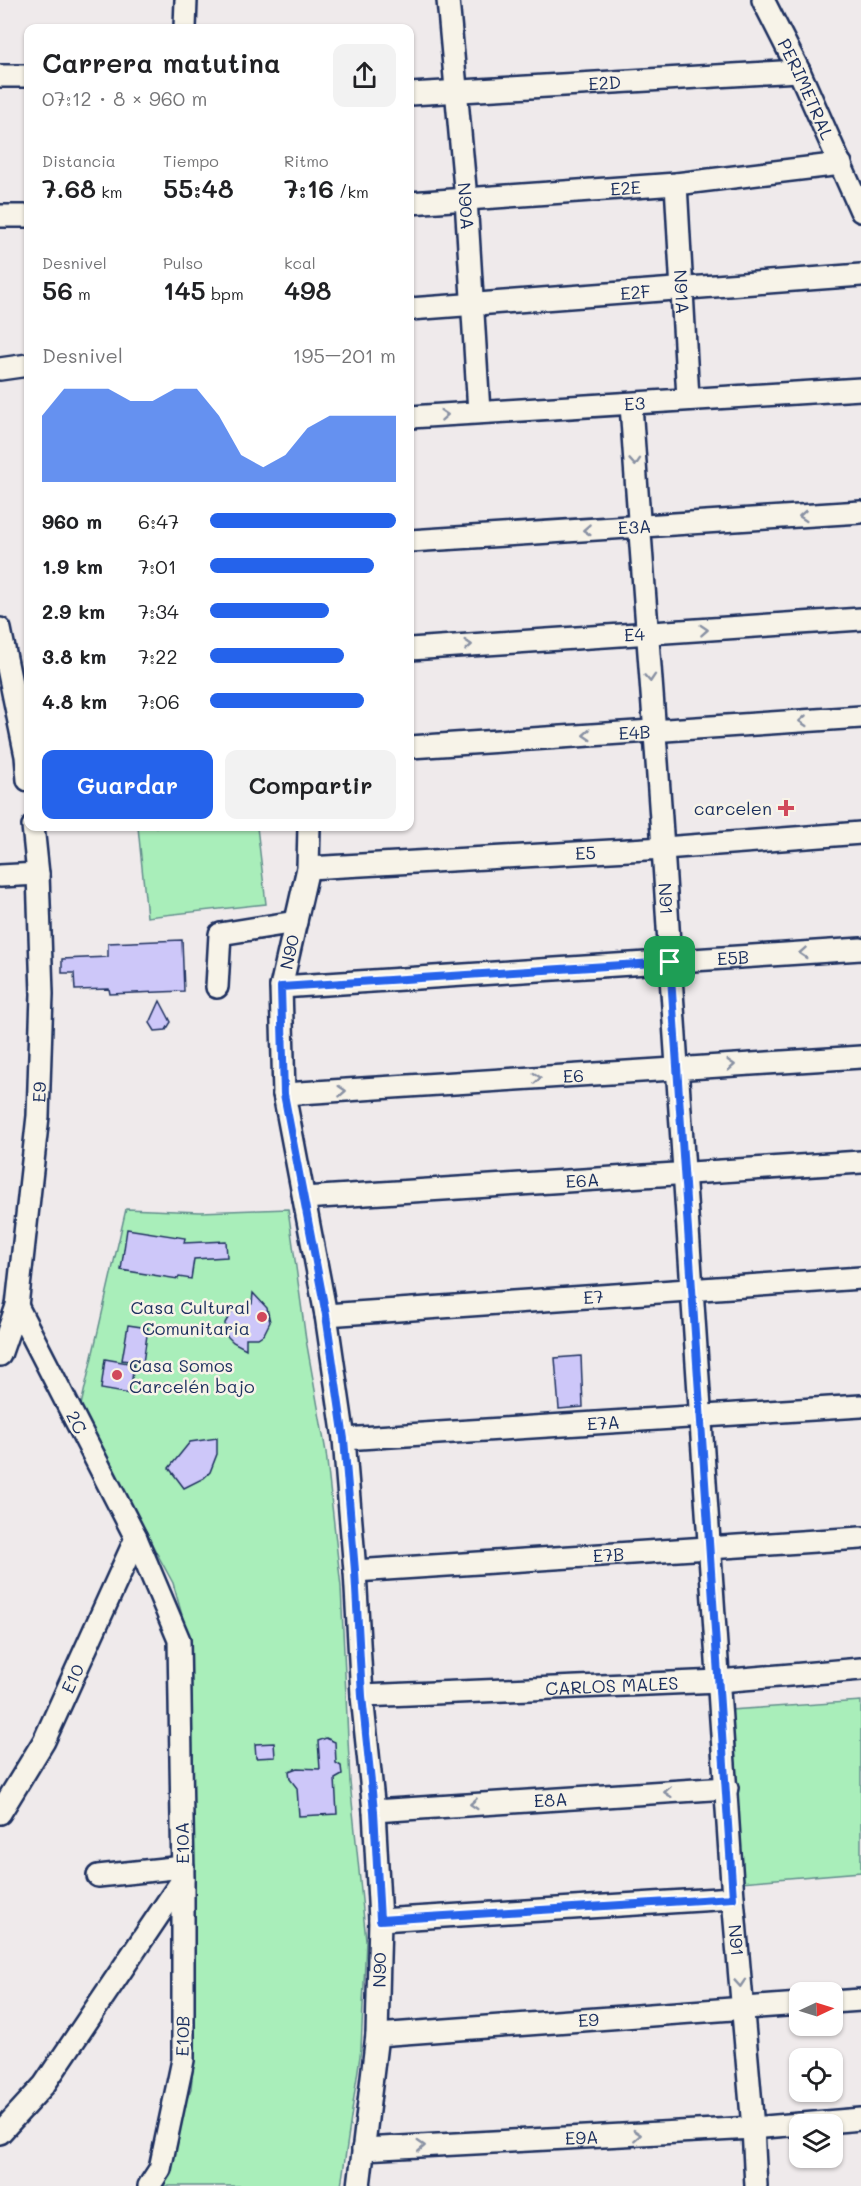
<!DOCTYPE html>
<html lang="es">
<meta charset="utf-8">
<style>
:root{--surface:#fff;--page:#f2f2f2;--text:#202124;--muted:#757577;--accent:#2563eb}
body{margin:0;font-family:Mali,sans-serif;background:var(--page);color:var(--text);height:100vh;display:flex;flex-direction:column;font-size:22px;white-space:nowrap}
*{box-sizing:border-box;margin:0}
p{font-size:20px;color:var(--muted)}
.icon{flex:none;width:33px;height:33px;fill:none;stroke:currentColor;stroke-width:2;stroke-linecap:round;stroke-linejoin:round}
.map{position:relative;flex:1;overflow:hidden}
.panel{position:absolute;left:24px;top:24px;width:390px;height:807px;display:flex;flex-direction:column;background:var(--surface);border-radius:12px;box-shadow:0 2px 4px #0004}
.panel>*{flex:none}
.needle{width:39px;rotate:86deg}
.controls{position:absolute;left:789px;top:1982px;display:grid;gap:12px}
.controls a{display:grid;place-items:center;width:54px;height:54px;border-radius:12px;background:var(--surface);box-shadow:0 2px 4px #0004;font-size:30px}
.pin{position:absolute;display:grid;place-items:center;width:51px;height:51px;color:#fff;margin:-26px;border-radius:12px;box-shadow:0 3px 9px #0006}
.round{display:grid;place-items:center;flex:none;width:63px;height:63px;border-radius:12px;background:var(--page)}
.head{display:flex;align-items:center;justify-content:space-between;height:102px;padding:0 18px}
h1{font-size:27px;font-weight:600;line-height:45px}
.stats{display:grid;grid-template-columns:repeat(3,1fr);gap:9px;height:102px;padding:6px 18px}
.stats div{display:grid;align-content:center}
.stats b{font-size:26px;font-weight:600}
.stats small{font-size:16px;font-weight:400}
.stats p{font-size:16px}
.chart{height:168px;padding:12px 18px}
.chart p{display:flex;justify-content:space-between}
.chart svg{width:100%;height:108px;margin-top:6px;fill:var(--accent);opacity:.7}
.button{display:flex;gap:12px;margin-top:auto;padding:12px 18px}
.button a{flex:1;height:69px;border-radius:12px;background:var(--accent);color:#fff;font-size:24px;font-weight:600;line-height:69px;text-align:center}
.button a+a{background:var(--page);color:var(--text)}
ul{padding:0 18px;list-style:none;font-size:20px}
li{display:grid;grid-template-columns:96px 72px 1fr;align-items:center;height:45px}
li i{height:15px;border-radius:8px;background:var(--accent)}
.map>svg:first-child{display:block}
.green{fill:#a9eeba;stroke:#628e8c;stroke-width:1.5}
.building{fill:#cdc7f9;stroke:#1b2f5e;stroke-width:1.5}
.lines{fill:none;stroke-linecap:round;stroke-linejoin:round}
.minor-casing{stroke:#1b2f5e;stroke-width:26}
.minor{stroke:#f7f3e8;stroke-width:21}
.oneway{stroke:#8991a3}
.route-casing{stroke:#fff;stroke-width:12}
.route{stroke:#2563eb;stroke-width:8}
.poi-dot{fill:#d1495b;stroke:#f7f3e8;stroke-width:2}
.labels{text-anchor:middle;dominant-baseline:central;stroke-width:5;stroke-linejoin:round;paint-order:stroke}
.street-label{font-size:18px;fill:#1b2f5e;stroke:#f7f3e8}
.poi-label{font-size:18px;fill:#1b2f5e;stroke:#f7f3e8;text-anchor:end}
</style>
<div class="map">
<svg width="861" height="2186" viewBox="0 0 861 2186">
<rect width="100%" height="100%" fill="#efeaeb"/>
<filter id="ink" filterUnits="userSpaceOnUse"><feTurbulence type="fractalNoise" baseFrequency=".0167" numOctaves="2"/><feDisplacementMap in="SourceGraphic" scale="12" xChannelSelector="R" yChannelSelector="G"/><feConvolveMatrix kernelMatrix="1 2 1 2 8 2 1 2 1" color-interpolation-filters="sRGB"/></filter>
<g filter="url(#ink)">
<!-- green -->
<g class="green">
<path d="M138,827h119l9,77 -119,13z"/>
<path d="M126,1209l74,3 88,-3 18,131 20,112 15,135 9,195 16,158 -5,109 -20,137h-180l22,-79 8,-18 4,-43 -4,-399 -18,-64 -43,-79 -49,-99z"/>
<path d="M861,1701v171l-120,10 -11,-172z"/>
</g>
<!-- building -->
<g class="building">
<path d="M182,940l2,51 -74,3 -1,-5 -34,1 -1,-17h-12v-14l46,-2v-14z"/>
<path d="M160,1001l11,21 -5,8 -11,1 -5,-8z"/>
<path d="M127,1229l58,9 -1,5 42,-2 1,16 -33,2 -3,20 -12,-2 -1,2 -57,-9z"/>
<path d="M253,1293l14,15 3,14 -6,12 -6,4h-12v11l-13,-7 -8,-8v-11l7,-12 6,-4 14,-3z"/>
<path d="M128,1325l20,3 -5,35 -21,-3z"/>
<path d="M581,1356l2,51 -24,2 -4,-51z"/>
<path d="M105,1359l29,5 -4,30 -29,-5z"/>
<path d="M217,1438v16l-7,18 -6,6 -20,10 -15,-20 21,-26z"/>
<path d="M326,1738l9,4 1,21 5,3 1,9 -7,4 2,35 -38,2 -2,-28 -7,-9 -1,-8 8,-3 23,1 -2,-28z"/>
<path d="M274,1743l1,14 -19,1 -1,-14z"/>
</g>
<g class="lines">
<defs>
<g id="minor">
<path id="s1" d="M448,0l18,199 13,213"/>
<path id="s2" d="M763,0l36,71 62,140"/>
<path d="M185,28l1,-28"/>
<path d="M0,76h28"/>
<path id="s3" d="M410,94l389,-23"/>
<path id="s4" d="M676,184l12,214"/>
<path id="s5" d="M410,203l266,-19 165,-20"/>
<path d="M0,216h28"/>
<path id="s6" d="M410,309l451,-34"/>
<path d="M0,369l28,-4"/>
<path id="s7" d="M631,404c12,186 29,372 39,558l63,936 20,230 3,58"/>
<path id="s8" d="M410,417l451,-28"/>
<path id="s9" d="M410,541l451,-29"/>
<path d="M0,629l26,127 2,24"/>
<path id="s10" d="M410,649l451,-30"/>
<path id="s11" d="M410,747l451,-30"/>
<path d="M309,826l-1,42 -27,119 3,107 42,221 18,124 11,132 7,125 12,115 6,109 -3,115 -18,151"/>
<path id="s12" d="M308,868l356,-20 197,-15"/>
<path d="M0,876l38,-2"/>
<path d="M217,987l3,-53 76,-12"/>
<path id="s13" d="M281,987l580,-38"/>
<path id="s14" d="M284,1094l577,-37"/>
<path id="s15" d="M304,1198l557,-36"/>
<path id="s16" d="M326,1315l535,-37"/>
<path id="s17" d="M0,1355l17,-49 21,-190 4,-122 -4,-120 -5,-48"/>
<path id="s18" d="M344,1439l517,-33"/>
<path id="s19" d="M355,1571l506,-33"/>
<path id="s20" d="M362,1696l357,-15 142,-12"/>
<path id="s21" d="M374,1811l353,-23"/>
<path id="s22" d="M0,1813l44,-72 92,-203"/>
<path d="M98,1876l85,-9"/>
<path d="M380,1920l353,-22"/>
<path d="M832,2002l29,-2"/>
<path id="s23" d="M377,2035l423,-31"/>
<path d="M802,2124l59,-5"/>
<path d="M0,2133l44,-48 139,-206 -4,-239 -43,-102 -119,-232"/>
<path id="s24" d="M363,2149l390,-21 47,-4"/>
<path d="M149,2186l11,-17 23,-109v-181"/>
</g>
</defs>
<!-- minor casing -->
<use href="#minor" class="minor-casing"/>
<!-- minor -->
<use href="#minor" class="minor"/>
</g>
<!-- one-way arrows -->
<defs><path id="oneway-chevron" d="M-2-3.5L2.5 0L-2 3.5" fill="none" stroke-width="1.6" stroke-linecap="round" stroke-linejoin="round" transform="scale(1.5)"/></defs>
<g class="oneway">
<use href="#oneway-chevron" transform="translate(444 415) rotate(-4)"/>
<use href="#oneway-chevron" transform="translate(635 462) rotate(86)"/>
<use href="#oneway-chevron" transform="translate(803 516) rotate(176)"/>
<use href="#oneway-chevron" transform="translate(587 530) rotate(176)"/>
<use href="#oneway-chevron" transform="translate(704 630) rotate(-4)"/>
<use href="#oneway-chevron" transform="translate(468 645) rotate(-4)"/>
<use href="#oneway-chevron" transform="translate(650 678) rotate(86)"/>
<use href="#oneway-chevron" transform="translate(803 721) rotate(176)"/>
<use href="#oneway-chevron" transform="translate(587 735) rotate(176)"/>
<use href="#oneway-chevron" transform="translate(803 953) rotate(176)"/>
<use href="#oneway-chevron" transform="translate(731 1065) rotate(-4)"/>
<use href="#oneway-chevron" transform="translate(537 1078) rotate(-4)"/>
<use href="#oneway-chevron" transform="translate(342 1091) rotate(-4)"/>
<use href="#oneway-chevron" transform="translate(668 1792) rotate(176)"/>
<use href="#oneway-chevron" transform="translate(474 1804) rotate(176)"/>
<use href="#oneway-chevron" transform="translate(740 1983) rotate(86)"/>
<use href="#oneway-chevron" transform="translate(637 2135) rotate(-3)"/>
<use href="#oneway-chevron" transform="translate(421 2146) rotate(-3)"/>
</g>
</g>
<g class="lines" filter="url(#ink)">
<defs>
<path id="route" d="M670,962l63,936 -353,22 -6,-109 -12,-115 -7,-125 -11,-132 -18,-124 -42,-221 -3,-107z"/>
</defs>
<!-- route casing -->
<use href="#route" class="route-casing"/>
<!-- route -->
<use href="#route" class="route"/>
</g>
<!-- markers -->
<g class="poi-dot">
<path d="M783 799h6v6h6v6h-6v6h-6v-6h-6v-6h6z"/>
<circle cx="262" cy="1317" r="6"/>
<circle cx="117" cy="1375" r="6"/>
</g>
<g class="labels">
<!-- street labels -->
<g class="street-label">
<text stroke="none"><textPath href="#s3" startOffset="195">E2D</textPath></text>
<text stroke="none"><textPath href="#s2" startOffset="99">PERIMETRAL</textPath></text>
<text stroke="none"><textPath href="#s5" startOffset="216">E2E</textPath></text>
<text stroke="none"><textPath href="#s1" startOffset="207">N90A</textPath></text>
<text stroke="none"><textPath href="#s6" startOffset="226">E2F</textPath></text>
<text stroke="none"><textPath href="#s4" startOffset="108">N91A</textPath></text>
<text stroke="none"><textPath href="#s8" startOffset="225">E3</textPath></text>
<text stroke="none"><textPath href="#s9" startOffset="225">E3A</textPath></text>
<text stroke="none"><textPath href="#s10" startOffset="225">E4</textPath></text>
<text stroke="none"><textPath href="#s11" startOffset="225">E4B</textPath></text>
<text stroke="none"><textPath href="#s12" startOffset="278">E5</textPath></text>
<text stroke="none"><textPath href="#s7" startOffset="496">N91</textPath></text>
<text transform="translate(289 952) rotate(-78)">N90</text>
<text stroke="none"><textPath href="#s13" startOffset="453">E5B</textPath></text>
<text stroke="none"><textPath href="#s14" startOffset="290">E6</textPath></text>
<text stroke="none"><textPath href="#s17" startOffset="267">E9</textPath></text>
<text stroke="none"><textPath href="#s15" startOffset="279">E6A</textPath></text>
<text stroke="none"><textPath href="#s16" startOffset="268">E7</textPath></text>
<text transform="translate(77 1422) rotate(63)">2C</text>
<text stroke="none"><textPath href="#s18" startOffset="260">E7A</textPath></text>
<text stroke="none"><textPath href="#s19" startOffset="254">E7B</textPath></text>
<text stroke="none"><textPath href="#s22" startOffset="153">E10</textPath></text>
<text stroke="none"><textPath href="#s20" startOffset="250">CARLOS MALES</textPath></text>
<text stroke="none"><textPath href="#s21" startOffset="177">E8A</textPath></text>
<text transform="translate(182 1843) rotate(-91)">E10A</text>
<text stroke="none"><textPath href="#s7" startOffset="1540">N91</textPath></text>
<text transform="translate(379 1970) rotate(-89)">N90</text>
<text stroke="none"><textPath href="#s23" startOffset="212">E9</textPath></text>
<text transform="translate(182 2036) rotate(-89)">E10B</text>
<text stroke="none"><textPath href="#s24" startOffset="219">E9A</textPath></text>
</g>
<!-- poi labels -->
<g class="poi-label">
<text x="772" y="808">carcelen</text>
<text x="250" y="1307">Casa Cultural<tspan x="250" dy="21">Comunitaria</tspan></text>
<text x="129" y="1365" text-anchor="start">Casa Somos<tspan x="129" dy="21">Carcelén bajo</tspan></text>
</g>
</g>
</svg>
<div class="controls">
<a><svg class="needle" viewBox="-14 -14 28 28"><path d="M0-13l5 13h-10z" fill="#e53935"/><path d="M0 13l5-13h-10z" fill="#757577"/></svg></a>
<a><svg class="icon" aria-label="locate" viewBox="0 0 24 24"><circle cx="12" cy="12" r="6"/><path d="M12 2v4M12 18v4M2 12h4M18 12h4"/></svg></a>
<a><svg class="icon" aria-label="layers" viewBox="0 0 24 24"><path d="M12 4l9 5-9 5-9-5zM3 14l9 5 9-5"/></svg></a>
</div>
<div class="pin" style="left:670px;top:962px;background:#1e9e55"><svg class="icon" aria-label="arrive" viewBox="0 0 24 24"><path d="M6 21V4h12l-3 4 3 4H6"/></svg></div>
<section class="panel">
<div class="head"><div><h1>Carrera matutina</h1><p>07:12 · 8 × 960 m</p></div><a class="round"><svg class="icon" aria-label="share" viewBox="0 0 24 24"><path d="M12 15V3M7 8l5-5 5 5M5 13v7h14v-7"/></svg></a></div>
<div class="stats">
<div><p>Distancia</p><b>7.68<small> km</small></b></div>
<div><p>Tiempo</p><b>55:48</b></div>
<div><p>Ritmo</p><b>7:16<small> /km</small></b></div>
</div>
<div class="stats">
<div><p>Desnivel</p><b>56<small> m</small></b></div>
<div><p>Pulso</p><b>145<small> bpm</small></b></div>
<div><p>kcal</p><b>498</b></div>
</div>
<div class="chart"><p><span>Desnivel</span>195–201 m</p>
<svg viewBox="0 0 160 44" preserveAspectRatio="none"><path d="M0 44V17L10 6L20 6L30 6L40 11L50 11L60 6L70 6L80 17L90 33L100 38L110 33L120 22L130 17L140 17L150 17L160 17V44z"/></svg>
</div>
<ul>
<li><b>960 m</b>6:47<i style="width:100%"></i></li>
<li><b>1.9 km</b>7:01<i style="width:88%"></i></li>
<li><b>2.9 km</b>7:34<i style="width:64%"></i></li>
<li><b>3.8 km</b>7:22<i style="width:72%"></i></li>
<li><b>4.8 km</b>7:06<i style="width:83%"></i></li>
</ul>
<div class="button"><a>Guardar</a><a>Compartir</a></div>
</section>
</div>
